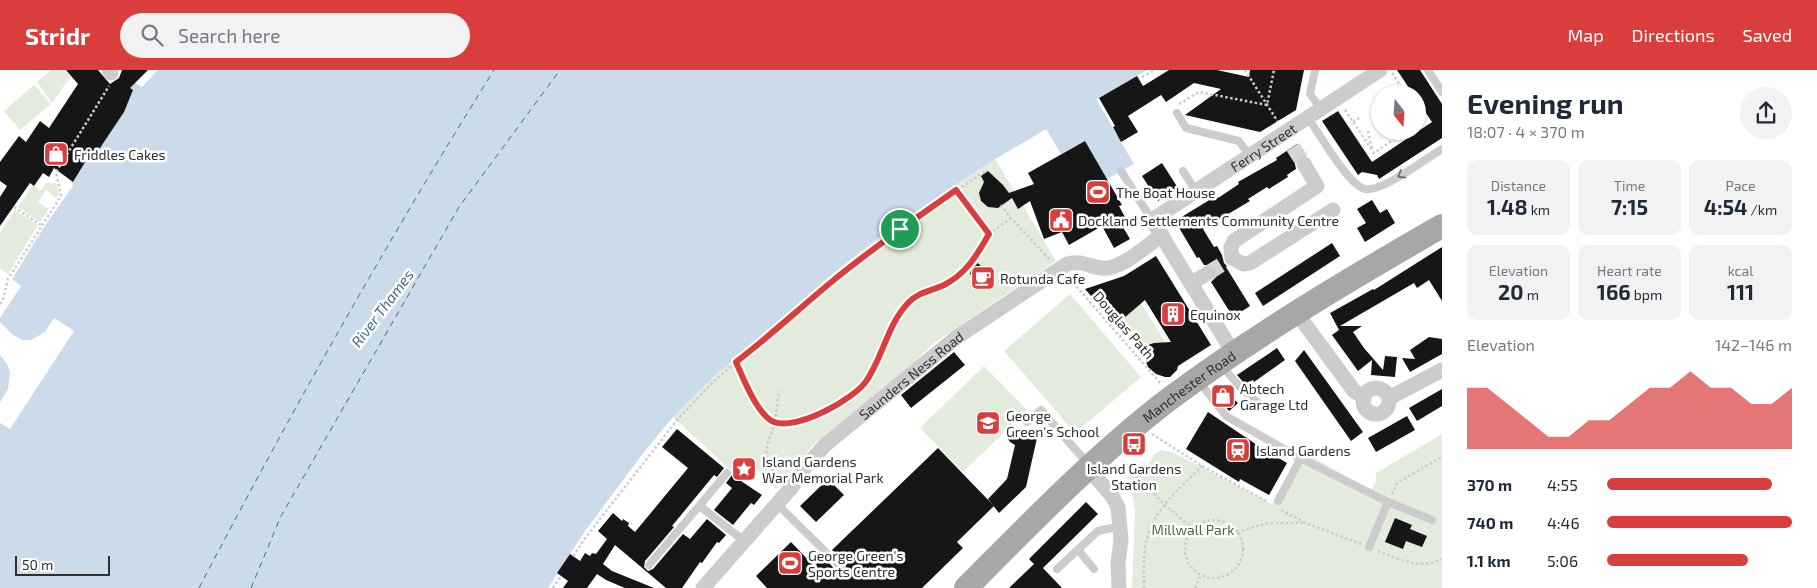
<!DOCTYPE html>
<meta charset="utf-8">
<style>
:root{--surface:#fff;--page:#f2f2f3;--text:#1f2937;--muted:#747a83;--accent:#da3e3c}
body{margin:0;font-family:"Exo 2",sans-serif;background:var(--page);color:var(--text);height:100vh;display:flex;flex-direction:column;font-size:19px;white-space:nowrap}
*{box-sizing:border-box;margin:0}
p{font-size:16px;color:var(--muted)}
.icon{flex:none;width:28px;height:28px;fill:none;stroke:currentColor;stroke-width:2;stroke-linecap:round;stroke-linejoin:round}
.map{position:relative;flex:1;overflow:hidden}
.side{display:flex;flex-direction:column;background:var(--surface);width:375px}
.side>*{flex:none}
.needle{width:32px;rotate:163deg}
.buttons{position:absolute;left:1371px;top:15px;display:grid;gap:10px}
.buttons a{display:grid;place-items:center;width:55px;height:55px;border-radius:50%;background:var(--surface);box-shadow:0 1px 4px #0004;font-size:25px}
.scale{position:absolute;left:15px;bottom:12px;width:95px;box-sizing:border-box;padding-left:5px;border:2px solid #2f2f2f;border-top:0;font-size:14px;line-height:18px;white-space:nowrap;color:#2f2f2f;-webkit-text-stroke:4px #fff;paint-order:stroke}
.pin{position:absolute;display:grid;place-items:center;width:42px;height:42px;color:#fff;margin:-21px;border:2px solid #fff;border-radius:50%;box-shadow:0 1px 5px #0007}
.round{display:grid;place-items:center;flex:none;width:52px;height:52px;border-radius:26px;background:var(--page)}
.head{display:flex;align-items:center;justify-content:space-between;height:85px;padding:0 25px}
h1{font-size:28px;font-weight:700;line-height:38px}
.figures{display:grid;grid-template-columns:repeat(3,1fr);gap:8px;height:85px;padding:5px 25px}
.figures div{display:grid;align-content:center;border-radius:10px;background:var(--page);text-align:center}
.figures b{font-size:21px;font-weight:700}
.figures small{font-size:14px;font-weight:400}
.figures p{font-size:14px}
.chart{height:140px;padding:10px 25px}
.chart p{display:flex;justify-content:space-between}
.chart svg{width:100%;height:90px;margin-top:5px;fill:var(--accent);opacity:.7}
ul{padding:0 25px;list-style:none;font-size:16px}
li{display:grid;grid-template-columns:80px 60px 1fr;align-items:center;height:38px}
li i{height:12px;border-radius:6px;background:var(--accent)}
header{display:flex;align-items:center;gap:30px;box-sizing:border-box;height:70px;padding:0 25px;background:var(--accent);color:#fff}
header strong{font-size:24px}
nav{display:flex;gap:28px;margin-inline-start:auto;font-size:18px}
.search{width:350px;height:45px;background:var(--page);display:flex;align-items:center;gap:12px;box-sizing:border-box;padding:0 18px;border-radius:28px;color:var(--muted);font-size:19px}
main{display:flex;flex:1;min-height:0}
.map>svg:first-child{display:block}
.green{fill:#e3ebdd}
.water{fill:#cbdbea}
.pier{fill:#fff}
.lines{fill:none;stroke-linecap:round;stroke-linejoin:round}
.ferry{stroke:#42698c;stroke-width:1;stroke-dasharray:6 5;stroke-linecap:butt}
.building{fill:#161616}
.street-tunnel{stroke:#d5d5d5;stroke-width:15;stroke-dasharray:15 8;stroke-linecap:butt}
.path{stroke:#ccc;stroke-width:2.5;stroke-dasharray:2.5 2.5;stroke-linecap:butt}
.lane{stroke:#ccc;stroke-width:8}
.street{stroke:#ccc;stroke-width:15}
.primary{stroke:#a7a7a7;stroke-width:24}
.oneway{stroke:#767676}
.route-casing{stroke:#fff;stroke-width:10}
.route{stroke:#da3e3c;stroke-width:6}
.labels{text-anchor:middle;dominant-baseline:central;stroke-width:5;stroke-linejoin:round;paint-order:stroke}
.street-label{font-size:14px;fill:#2f2f2f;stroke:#fff}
.poi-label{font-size:14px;fill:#2f2f2f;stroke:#fff;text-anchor:start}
.park-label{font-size:14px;fill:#4e683f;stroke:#fff}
.water-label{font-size:15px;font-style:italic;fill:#42698c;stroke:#fff}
</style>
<header>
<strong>Stridr</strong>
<div class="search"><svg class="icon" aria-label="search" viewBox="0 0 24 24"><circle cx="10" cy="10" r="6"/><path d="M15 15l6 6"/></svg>Search here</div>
<nav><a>Map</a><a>Directions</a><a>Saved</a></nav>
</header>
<main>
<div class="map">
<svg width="1442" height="518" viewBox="0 0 1442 518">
<rect width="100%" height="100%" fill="#fff"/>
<!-- green -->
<g class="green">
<path d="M51,0h14l6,6 -19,27 -15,-21z"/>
<path d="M1147,0l-152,89 61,102 -125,84 -20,22 -96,76 -39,46 -29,-29 -13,13 -61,-56c-46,53 -89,110 -125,171h-63l385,-407z"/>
<path d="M34,15l17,19 -31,26 -16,-19z"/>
<path d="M46,113h10l3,12 -3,3 -10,-8 -8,12 11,7 -9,13 -22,-15 15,-22 8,6z"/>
<path d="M15,140l23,15 -30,49 -8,-6v-35z"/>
<path d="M1070,224l71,83 -66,56 -71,-82z"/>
<path d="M1141,233l24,39c-7,4 -14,-1 -20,7l-11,-7 -18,-17z"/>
<path d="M984,296l43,44 -64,62 -43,-44z"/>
<path d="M1442,364v154h-310l3,-78 -6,-32 21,-16 4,-7 7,-5 11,2 100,52 31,-52 68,38 5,-8v-9z"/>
</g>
<!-- water -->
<path class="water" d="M158,0h989l-51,29 38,65 -27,15 -22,-38 -24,13 -15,-25 -51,30 -99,65 -64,50 -119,103 -40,40 -26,31 -62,83 -37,57h-548v-270l21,-32 -9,-7 32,-52 29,-41 -1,-2 20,-33 4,3 27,-72 4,-5 15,10z"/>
<!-- pier -->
<path class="pier" d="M54,248l20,13 -64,98 -10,-6v-21l8,-13 2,-17 -3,-8 -7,-9v-33l13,13 9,5h9l14,-8z"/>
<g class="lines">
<!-- ferry -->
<g class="ferry">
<path d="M199,518c92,-176 190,-350 295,-518"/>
<path d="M251,518l30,-72 178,-309 101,-137"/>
</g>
</g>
<!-- building -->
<g class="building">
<path d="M66,0h32l12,14 9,-6 3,-8h26l-18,18 3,2 -9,22 -28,42 -4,-3 -19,31 -19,-14 -5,9 -6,-4 -9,13 -4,-3 -30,43v-29l7,-11 -7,-5v-19l19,-26 7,6 14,-21 9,7 29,-44z"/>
<path d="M1169,0h48l32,7 1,-7h54l-8,40 -36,22 -75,-17 36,-26 -27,-6 -28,19 -5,-7 -33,21 10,16 -17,10 -8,-15 2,-1 -16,-28 38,-22 6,10z"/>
<path d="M1397,0h23l22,34v34l-63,41 -2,-4 -15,-3 -4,3 -36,-54 16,-10 34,51 60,-40 -14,-21v-7h-5z"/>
<path d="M1085,71l37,64 -3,1 7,13 -6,3 10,17 -16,9 -12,-22 -33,19 -7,-13 -18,7 -14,-38 -12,8 -6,-11 -14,10 -10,-1 -7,-6 -2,-8 5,-11 -3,-6 7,-5 15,14 6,8 25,-9 -6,-11z"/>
<path d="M1297,74l7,11 -8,4 -1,5 1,5 -9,6 1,2 -19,12 -2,-2 -19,12 2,2 -47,28 11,18 3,-1 5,9 2,8 3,3 -1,1 24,39 -17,11 -22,-35 5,-5v-9l-4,-3h-8l-5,-8 -2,1 -22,-37 41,-25 2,2 21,-14 -1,-2 39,-22 -1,-2z"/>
<path d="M1162,93l16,25 -20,13 -16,-25z"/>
<path d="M1372,130l8,13 7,-4 8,14 -30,19 -8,-14 9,-5 -9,-14z"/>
<path d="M1332,173l8,13 -77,50 -8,-13z"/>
<path d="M1442,177v54l-13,-21 -12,8 -3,-5 -74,43h22l-9,6 11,16 19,22 2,-14 12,1 -2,20 -24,-2 1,-15 -14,11 -26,-36 7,-5 -9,-17 43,-24 1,1z"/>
<path d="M1156,186l55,89 -33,21 -1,4 -7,7h-5l-9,-3 -8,-7 -3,-8v-10l3,-4 6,-2 17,-1 -26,-42 -29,25 -31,-36 39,-13z"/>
<path d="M978,193l16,17 -10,10 -14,-16 1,-4z"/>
<path d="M1429,267l13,2v15l-32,18 -8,-14 13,1 -5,-9z"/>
<path d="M1277,278l8,12 -31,22 -1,-2 -8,4 -8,-9z"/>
<path d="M1304,280l59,82 -12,9 -56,-80z"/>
<path d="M954,282l11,13 -54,43 -10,-13z"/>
<path d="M1221,317l17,16 -9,8 -14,-18z"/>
<path d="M1442,319v17l-25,15 -8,-13z"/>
<path d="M1208,342l52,35 27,16 -18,32 -29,-16 -1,3 -53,-33z"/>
<path d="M1407,346l8,14 -39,22 -8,-14z"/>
<path d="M677,359l47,39 -7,9 -3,-2 -42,51 2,1 -29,34 -1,6 4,4 5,-2 30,-35 7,5 17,-20 19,16 -7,8 -2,-1 -15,21 -2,-1 -18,26h-16l-51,-43 -12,19 9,7 42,17h-29l-19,-8 -9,-6 -10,14h-24l5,-7 -11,-8 13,-19 10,7 5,-8 5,3 2,-3 4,1 11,-15 -9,-8 15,-18 9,8 1,-2 6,4 -1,3 7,6 53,-64 -26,-21z"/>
<path d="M1012,362l25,6 -11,49 -27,26 -11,-14 19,-20 8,-34 -5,-3 -4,-6z"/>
<path d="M938,378l56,58 -37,36 6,6 -41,40h-155l-11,-12 35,-34 23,24 10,-8 13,13h8l1,-3 -1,-5 -13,-13z"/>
<path d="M732,405l30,20 -8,10 -3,-2 -18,22 -19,-15 18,-22 -6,-5z"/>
<path d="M828,409l16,16 -28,27 -16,-16z"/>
<path d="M1086,432l12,12 -55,54 19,20h-53l25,-24 -5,-5z"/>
<path d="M1395,448l17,7 -2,4 17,7 -5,11 -16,-6 -3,8 -18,-7z"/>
</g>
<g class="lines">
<!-- street-tunnel -->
<g class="street-tunnel">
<path d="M1293,77l11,17"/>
<path d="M1208,203l18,-11"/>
</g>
<!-- path -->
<g class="path">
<path d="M1245,0l33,52"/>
<path d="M1392,3l14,21"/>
<path d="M1142,7l13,-7"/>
<path d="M1179,34l20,-12 68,13 7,-35"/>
<path d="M1345,40l29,43 32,-22"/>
<path d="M1418,41l5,9 -5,4"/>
<path d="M1353,52l6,-4"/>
<path d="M1368,61l4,18"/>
<path d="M956,120l33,44 22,-16"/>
<path d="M1001,135l10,13 39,42"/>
<path d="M14,137l27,18"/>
<path d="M1070,209l91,105"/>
<path d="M0,234l3,-4 5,-21 53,-83 -5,-24 53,-86"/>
<path d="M736,292c10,21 19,47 39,61l4,-32"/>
<path d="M1152,364l50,32 66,36"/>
<path d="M1123,391l41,43 29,25"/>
<path d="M780,409c-22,-20 -13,-32 -5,-56 39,2 83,-23 101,-57 12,-21 16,-48 33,-65 11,-9 23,-11 35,-16 22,-11 33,-30 45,-51"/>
<path d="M1392,424l5,-11 45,-26"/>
<path d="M1281,440l25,13 55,21"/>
<circle cx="1214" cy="479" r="29"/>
<path d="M1237,462l31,-9h37"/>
<path d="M1378,481c21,8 42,19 64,8"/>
<path d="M573,486l13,-19 91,-117 36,-38 23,-20 32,-24 68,-59 64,-50 87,-59"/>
<path d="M553,518l8,-12"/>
<path d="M1144,518c0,-13 -1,-26 1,-39 5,-37 32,-58 57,-83"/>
<path d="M1195,518l6,-13"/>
</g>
<!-- lane -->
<g class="lane">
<path d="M1315,0l-5,24 11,15"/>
<path d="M1428,0l14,22"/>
<path d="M1177,43l9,15 53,13 11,15"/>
<path d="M1308,48c11,15 41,68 57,71 18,3 60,-30 77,-40"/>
<path d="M1121,101l31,49"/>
<path d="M1183,101l13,20"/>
<path d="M1221,295l20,23 16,14"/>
<path d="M1198,310l28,36 72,41 90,45 -19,45"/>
<path d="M1027,352l14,-12 48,55"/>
<path d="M1278,431l23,-43"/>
<path d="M1388,432l44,18"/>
<path d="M777,434l64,63"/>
<path d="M700,436l44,35"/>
<path d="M1078,480l16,19"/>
<path d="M649,495l78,-92"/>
<path d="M1057,499l41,-38 13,-3 8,1"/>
</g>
<!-- street -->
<g class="street">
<path d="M109,0l2,3"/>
<path d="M1304,94l13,22 -83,55 -3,6 1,11 11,6 7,-1 83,-53"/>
<path d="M1192,213l16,-10"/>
<path d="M1296,242l58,79 10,6"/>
<path id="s1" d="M1234,284l-82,-134 228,-150"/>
<circle cx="1376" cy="331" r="13"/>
<path d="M1389,328l53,-28"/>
<path d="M1088,398l24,28 6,11 3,33 -3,23 1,25"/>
<path id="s2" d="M703,518l88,-100 14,-21 20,-22 132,-108 110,-73c12,-4 22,2 34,4 19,3 45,-22 61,-33"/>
</g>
<!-- primary -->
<path class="primary" id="s3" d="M966,518c65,-65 129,-132 202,-188 87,-65 180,-120 274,-174"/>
</g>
<!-- one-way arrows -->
<defs><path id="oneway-chevron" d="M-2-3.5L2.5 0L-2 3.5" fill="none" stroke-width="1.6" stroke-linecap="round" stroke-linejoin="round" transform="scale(1.25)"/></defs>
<use class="oneway" href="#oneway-chevron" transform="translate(1401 105) rotate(148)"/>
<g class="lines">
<defs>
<path id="route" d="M956,120l33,44c-12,21 -23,40 -45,51 -13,6 -26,7 -36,18 -20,21 -25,53 -41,77 -12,19 -71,51 -93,42 -16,-6 -31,-44 -38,-60 34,-26 66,-56 99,-83 39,-32 80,-60 121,-89z"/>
</defs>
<!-- route casing -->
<use href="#route" class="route-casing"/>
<!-- route -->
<use href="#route" class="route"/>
</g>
<!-- icons -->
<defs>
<symbol id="shop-square" viewBox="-11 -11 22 22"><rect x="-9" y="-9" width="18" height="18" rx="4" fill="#da3e3c" stroke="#fff"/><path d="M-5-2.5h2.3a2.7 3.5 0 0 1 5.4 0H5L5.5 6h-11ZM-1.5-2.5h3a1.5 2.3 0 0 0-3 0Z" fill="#fff"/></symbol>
<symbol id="stadium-square" viewBox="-11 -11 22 22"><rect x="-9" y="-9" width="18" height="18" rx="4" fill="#da3e3c" stroke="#fff"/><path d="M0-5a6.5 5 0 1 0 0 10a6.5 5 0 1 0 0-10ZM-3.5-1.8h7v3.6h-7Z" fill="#fff"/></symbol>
<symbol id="civic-square" viewBox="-11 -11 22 22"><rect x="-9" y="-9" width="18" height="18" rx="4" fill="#da3e3c" stroke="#fff"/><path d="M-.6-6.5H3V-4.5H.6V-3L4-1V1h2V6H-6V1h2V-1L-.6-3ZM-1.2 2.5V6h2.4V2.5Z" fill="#fff"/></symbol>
<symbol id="cafe-square" viewBox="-11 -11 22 22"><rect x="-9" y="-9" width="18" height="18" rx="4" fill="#da3e3c" stroke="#fff"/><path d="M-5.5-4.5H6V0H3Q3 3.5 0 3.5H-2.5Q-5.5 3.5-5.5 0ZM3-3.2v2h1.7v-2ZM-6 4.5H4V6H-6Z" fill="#fff"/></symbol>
<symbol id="building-square" viewBox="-11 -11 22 22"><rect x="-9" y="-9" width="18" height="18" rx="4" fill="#da3e3c" stroke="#fff"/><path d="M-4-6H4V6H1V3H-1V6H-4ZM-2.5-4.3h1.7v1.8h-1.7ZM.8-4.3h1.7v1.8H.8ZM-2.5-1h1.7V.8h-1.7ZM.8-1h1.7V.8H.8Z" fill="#fff"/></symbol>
<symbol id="school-square" viewBox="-11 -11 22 22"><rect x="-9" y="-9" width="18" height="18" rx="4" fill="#da3e3c" stroke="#fff"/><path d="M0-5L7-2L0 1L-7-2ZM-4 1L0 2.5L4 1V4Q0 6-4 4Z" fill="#fff"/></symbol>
<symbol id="bus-square" viewBox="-11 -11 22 22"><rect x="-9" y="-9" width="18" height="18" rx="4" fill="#da3e3c" stroke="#fff"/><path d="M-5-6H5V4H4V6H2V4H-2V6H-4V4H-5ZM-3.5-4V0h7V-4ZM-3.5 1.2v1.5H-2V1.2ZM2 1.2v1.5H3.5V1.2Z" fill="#fff"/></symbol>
<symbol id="station-square" viewBox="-11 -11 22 22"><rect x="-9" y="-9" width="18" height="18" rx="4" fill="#da3e3c" stroke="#fff"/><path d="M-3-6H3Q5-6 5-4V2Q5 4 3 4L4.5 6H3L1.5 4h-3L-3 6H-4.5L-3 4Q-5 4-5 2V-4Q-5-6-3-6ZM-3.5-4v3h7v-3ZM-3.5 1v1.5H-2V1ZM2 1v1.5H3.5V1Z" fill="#fff"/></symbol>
<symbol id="sight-square" viewBox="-11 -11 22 22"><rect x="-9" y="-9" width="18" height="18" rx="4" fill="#da3e3c" stroke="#fff"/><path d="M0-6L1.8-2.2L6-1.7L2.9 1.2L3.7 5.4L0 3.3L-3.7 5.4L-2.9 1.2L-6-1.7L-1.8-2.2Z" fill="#fff"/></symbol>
</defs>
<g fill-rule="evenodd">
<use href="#shop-square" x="42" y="70" width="28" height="28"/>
<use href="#stadium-square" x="1084" y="108" width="28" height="28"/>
<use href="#civic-square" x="1047" y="136" width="28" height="28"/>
<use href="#cafe-square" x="969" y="194" width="28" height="28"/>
<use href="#building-square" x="1159" y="230" width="28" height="28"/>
<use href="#shop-square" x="1209" y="312" width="28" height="28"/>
<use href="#school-square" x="974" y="339" width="28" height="28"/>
<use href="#bus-square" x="1120" y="360" width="28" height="28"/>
<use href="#station-square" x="1224" y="366" width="28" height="28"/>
<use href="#sight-square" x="730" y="385" width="28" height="28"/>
<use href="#stadium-square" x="776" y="479" width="28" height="28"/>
</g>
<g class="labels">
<!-- street labels -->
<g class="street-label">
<text stroke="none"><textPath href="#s1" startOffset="290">Ferry Street</textPath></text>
<text transform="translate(1124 255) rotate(49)">Douglas Path</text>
<text stroke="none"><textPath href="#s2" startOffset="299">Saunders Ness Road</textPath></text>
<text stroke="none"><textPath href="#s3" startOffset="301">Manchester Road</textPath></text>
</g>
<!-- poi labels -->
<g class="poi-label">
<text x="74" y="84">Friddles Cakes</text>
<text x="1116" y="122">The Boat House</text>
<text x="1078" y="150">Dockland Settlements Community Centre</text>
<text x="1000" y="208">Rotunda Cafe</text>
<text x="1190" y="244">Equinox</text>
<text x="1240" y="318">Abtech<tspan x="1240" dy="16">Garage Ltd</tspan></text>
<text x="1006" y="345">George<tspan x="1006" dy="16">Green's School</tspan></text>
<text x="1256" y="380">Island Gardens</text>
<text x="762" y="391">Island Gardens<tspan x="762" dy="16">War Memorial Park</tspan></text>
<text x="1134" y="398" text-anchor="middle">Island Gardens<tspan x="1134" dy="16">Station</tspan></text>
<text x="808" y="485">George Green's<tspan x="808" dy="16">Sports Centre</tspan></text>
</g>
<!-- park labels -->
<g class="park-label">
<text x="1193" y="459">Millwall Park</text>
</g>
<!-- water labels -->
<g class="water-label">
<text transform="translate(382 238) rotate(-53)">River Thames</text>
</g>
</g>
</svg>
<div class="buttons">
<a><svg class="needle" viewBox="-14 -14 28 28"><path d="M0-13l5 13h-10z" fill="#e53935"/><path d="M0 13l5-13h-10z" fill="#747a83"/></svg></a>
</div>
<div class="scale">50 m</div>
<div class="pin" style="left:900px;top:159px;background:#1e9e55"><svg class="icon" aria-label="arrive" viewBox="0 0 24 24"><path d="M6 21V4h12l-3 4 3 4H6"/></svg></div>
</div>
<section class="side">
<div class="head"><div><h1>Evening run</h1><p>18:07 · 4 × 370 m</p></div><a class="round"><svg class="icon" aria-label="share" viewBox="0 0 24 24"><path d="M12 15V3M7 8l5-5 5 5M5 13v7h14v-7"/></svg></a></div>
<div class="figures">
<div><p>Distance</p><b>1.48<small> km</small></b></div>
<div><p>Time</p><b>7:15</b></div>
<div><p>Pace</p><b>4:54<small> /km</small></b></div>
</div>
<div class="figures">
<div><p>Elevation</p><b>20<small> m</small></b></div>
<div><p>Heart rate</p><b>166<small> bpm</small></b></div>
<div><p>kcal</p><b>111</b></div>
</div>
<div class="chart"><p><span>Elevation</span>142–146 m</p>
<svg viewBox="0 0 160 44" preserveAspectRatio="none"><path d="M0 44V14L10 14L20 22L30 30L40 38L50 38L60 30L70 30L80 22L90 14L100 14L110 6L120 14L130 14L140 22L150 22L160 14V44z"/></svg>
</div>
<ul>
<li><b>370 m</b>4:55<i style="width:89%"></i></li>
<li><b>740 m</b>4:46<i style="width:100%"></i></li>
<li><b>1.1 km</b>5:06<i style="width:76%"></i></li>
</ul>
</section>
</main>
